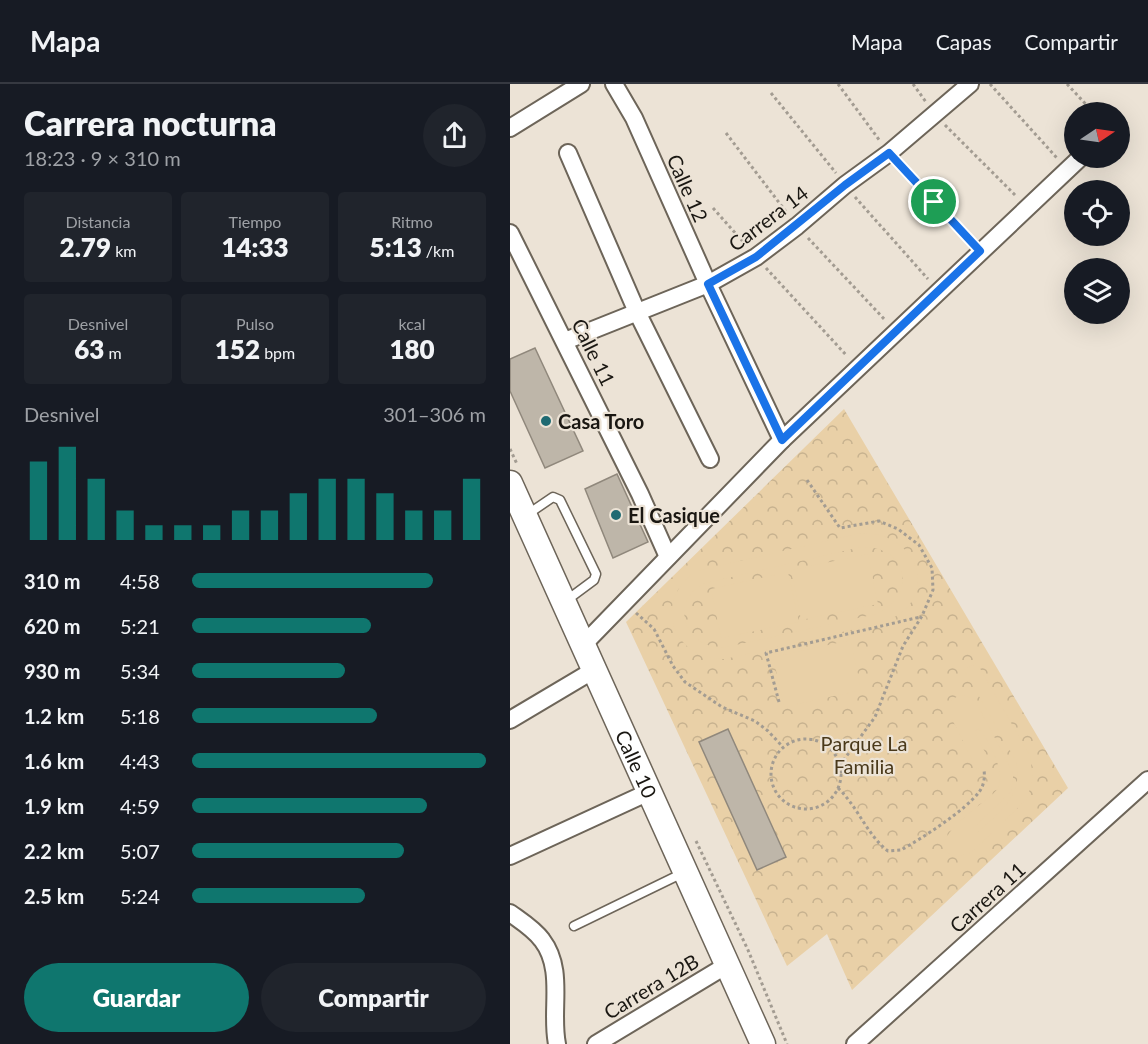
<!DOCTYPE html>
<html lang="es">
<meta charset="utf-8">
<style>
:root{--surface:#171b24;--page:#20242c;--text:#f1f3f6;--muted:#9ea1a6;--line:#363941;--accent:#0f766e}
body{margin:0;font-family:Lato,sans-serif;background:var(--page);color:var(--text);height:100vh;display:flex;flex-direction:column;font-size:22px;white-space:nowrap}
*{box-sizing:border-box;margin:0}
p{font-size:20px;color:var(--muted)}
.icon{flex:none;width:33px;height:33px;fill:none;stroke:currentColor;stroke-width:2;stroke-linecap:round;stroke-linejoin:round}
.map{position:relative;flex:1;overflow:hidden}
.sheet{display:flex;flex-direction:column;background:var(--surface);width:510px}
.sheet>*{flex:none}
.needle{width:39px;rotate:77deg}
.buttons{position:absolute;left:554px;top:18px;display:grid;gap:12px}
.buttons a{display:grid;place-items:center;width:66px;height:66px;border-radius:50%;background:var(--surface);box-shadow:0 6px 24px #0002;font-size:30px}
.pin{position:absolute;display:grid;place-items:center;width:51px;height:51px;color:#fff;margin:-26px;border:3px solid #fff;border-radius:50%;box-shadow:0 2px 6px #0007}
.round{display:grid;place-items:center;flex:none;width:63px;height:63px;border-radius:32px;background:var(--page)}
.head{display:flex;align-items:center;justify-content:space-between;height:102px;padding:0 24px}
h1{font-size:33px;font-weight:800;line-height:45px}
.metrics{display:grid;grid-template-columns:repeat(3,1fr);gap:9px;height:102px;padding:6px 24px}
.metrics div{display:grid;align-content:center;border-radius:6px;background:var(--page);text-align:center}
.metrics b{font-size:26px;font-weight:800}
.metrics small{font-size:16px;font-weight:400}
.metrics p{font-size:16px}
.chart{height:168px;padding:12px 24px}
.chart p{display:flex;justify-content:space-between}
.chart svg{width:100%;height:108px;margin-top:6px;stroke:var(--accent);stroke-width:6}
.primary-button{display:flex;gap:12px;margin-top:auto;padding:12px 24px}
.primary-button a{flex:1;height:69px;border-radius:36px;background:var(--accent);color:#fff;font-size:24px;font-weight:800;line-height:69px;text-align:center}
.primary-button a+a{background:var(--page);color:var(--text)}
ul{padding:0 24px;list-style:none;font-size:20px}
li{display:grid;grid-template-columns:96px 72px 1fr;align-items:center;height:45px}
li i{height:15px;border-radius:8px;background:var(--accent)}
header{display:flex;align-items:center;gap:36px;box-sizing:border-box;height:84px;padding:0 30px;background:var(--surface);border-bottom:2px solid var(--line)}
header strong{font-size:28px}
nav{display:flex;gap:33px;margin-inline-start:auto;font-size:21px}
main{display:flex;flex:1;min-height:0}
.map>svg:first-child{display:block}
.forest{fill:url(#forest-crowns)}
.pitch{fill:#e9d0a7;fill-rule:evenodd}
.building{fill:#beb6a9;stroke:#90887c;stroke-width:1.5}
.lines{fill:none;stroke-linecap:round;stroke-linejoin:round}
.lane-casing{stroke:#6d6559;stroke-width:11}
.street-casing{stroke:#6d6559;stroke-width:20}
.secondary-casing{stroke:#6d6559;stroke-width:27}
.path{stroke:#a39c92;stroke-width:3;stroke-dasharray:3 3;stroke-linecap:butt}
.lane{stroke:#fff;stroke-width:8}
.street{stroke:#fff;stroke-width:16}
.secondary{stroke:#fff;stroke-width:24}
.route-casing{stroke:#fff;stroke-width:12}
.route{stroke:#1a73e8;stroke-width:8}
.poi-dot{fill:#1f6a72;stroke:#ece3d6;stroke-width:2}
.labels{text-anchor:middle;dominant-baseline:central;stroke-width:4.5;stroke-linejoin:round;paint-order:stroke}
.street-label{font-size:20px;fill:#1a1712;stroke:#ece3d6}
.poi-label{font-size:20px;font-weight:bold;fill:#1a1712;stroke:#ece3d6;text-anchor:start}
.park-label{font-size:20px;fill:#4a391a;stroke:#ece3d6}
</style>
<header>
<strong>Mapa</strong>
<nav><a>Mapa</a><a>Capas</a><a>Compartir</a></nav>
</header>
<main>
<section class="sheet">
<div class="head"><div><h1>Carrera nocturna</h1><p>18:23 · 9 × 310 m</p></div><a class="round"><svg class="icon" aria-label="share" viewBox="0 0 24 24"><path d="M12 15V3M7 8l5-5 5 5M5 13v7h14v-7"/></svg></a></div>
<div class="metrics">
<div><p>Distancia</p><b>2.79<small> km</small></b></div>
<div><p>Tiempo</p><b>14:33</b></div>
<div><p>Ritmo</p><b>5:13<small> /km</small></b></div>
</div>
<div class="metrics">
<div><p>Desnivel</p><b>63<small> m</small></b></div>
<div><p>Pulso</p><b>152<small> bpm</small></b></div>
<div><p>kcal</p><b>180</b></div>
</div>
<div class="chart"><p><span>Desnivel</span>301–306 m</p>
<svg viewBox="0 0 160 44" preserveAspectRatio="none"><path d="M5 44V12M15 44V6M25 44V19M35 44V32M45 44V38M55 44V38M65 44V38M75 44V32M85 44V32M95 44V25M105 44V19M115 44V19M125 44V25M135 44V32M145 44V32M155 44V19"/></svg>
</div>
<ul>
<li><b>310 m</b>4:58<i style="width:82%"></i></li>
<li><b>620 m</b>5:21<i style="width:61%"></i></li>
<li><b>930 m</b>5:34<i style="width:52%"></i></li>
<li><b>1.2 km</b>5:18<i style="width:63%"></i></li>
<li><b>1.6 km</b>4:43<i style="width:100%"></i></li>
<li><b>1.9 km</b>4:59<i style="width:80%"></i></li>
<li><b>2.2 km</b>5:07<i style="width:72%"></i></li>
<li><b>2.5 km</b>5:24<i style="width:59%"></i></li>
</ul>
<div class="primary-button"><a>Guardar</a><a>Compartir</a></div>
</section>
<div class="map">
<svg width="638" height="960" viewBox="0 0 638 960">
<defs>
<pattern id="forest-crowns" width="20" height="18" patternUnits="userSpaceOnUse" patternTransform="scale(1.5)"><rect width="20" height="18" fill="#e9d0a7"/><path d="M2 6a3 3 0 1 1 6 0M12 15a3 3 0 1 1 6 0" fill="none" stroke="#c7b28f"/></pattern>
</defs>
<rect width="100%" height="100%" fill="#ece3d6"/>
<!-- forest -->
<path class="forest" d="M334,325l224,379 -216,202 -25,-56 -40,32 -161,-344z"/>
<!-- pitch -->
<g class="pitch">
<path d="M351,449c60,-1 82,70 20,90l-156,36c-53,1 -73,-58 -29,-88zM351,463c46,-2 58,47 15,67l-154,34c-36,-2 -53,-42 -20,-64z"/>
<path d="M358,470l10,50 -77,16 -10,-50z"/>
<path d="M278,488l11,50 -78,16 -10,-49z"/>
<path d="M341,556l10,50 -77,17 -11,-50z"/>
<path d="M467,579l53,93 3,22 -6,21 -53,51 -6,4 -14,3c-34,-18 36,-55 44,-69 8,-15 -9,-49 -20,-60l-3,4 15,30 -13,8 -26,-53v-16c10,-9 17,-6 26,3l32,61 4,9v6l-2,11 -3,4 -35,33v5h4c23,-21 47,-38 39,-72l-52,-91z"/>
</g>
<!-- building -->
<g class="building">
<path d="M25,264l48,103 -38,17 -35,-77v-32z"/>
<path d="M107,390l31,68 -35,16 -28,-69z"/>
<path d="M218,645l58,128 -29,13 -58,-128z"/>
</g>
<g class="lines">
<defs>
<g id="lane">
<path d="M18,430l25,-17 7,3 36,74 -2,6 -27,20"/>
<path d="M64,842l111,-54"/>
</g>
<g id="street">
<path d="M104,0l20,34 74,166 74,156"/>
<path d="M0,44l71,-44"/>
<path d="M58,69l69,159 73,147"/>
<path d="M0,149l130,261 28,63"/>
<path d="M55,257l143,-57 48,-27 41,-31 48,-41 44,-32 81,-69"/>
<path d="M73,561l199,-205 298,-282"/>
<path d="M0,636l84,-50"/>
<path d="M0,772l139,-64"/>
<path d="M0,829c11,8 24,16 32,27 23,30 8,70 15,104"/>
<path d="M86,960l131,-79"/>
<path d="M345,960l293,-264"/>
</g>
<g id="secondary">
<path id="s1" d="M0,399l253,561"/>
</g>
</defs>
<!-- lane casing -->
<use href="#lane" class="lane-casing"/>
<!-- street casing -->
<use href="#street" class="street-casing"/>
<!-- secondary casing -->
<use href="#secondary" class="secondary-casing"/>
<!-- path -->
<g class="path">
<path d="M328,0l42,57"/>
<path d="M403,0l13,18"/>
<path d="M480,0l67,74"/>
<path d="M557,0l26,28"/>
<path d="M261,9l65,80"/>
<path d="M435,41l72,72"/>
<path d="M216,49l61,80"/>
<path d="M389,80l72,77"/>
<path d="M345,113l73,82"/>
<path d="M203,124l33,37"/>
<path d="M298,154l78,83"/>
<path d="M256,184l81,88"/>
<path d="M0,365l7,15"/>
<path d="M297,396l33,48 39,-7 19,8 21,16 13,23 1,22 -11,26 -19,30 -28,71 -35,48"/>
<path d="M126,529l18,16 19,37 12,16 37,25 33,14 13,10 14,15"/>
<path d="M269,618l-13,-49 154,-36"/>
<circle cx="296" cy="690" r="35"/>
<path d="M328,704c20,19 29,47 50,63l13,-1c20,-11 65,-40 78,-58 5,-6 6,-15 5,-22"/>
<path d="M186,757l52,109 39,94"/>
</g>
<!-- lane -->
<use href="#lane" class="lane"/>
<!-- street -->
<use href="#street" class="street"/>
<!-- secondary -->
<use href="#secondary" class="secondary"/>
</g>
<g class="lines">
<defs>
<path id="route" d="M379,69l91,98 -198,189 -74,-156 48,-27 89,-72z"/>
</defs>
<!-- route casing -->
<use href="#route" class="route-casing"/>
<!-- route -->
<use href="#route" class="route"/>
</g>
<!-- markers -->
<g class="poi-dot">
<circle cx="36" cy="337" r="6"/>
<circle cx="106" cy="431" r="6"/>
</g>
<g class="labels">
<!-- street labels -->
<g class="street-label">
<text transform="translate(178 104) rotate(66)">Calle 12</text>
<text transform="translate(258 134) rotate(-37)">Carrera 14</text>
<text transform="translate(84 268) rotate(64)">Calle 11</text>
<text stroke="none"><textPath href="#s1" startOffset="308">Calle 10</textPath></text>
<text transform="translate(477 813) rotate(-42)">Carrera 11</text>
<text transform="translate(141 902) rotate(-31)">Carrera 12B</text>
</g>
<!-- poi labels -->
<g class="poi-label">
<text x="48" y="337">Casa Toro</text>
<text x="118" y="431">El Casique</text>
</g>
<!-- park labels -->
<g class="park-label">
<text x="354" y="659">Parque La<tspan x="354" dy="23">Familia</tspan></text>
</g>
</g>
</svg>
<div class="buttons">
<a><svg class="needle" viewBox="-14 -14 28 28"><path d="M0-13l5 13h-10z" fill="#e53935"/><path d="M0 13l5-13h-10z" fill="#9ea1a6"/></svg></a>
<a><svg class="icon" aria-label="locate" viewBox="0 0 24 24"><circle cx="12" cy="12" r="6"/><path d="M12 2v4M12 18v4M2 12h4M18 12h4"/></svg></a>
<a><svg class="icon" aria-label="layers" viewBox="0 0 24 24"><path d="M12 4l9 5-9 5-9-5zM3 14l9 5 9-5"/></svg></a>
</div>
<div class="pin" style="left:424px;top:118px;background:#1e9e55"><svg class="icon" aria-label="arrive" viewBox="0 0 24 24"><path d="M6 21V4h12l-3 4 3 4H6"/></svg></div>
</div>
</main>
